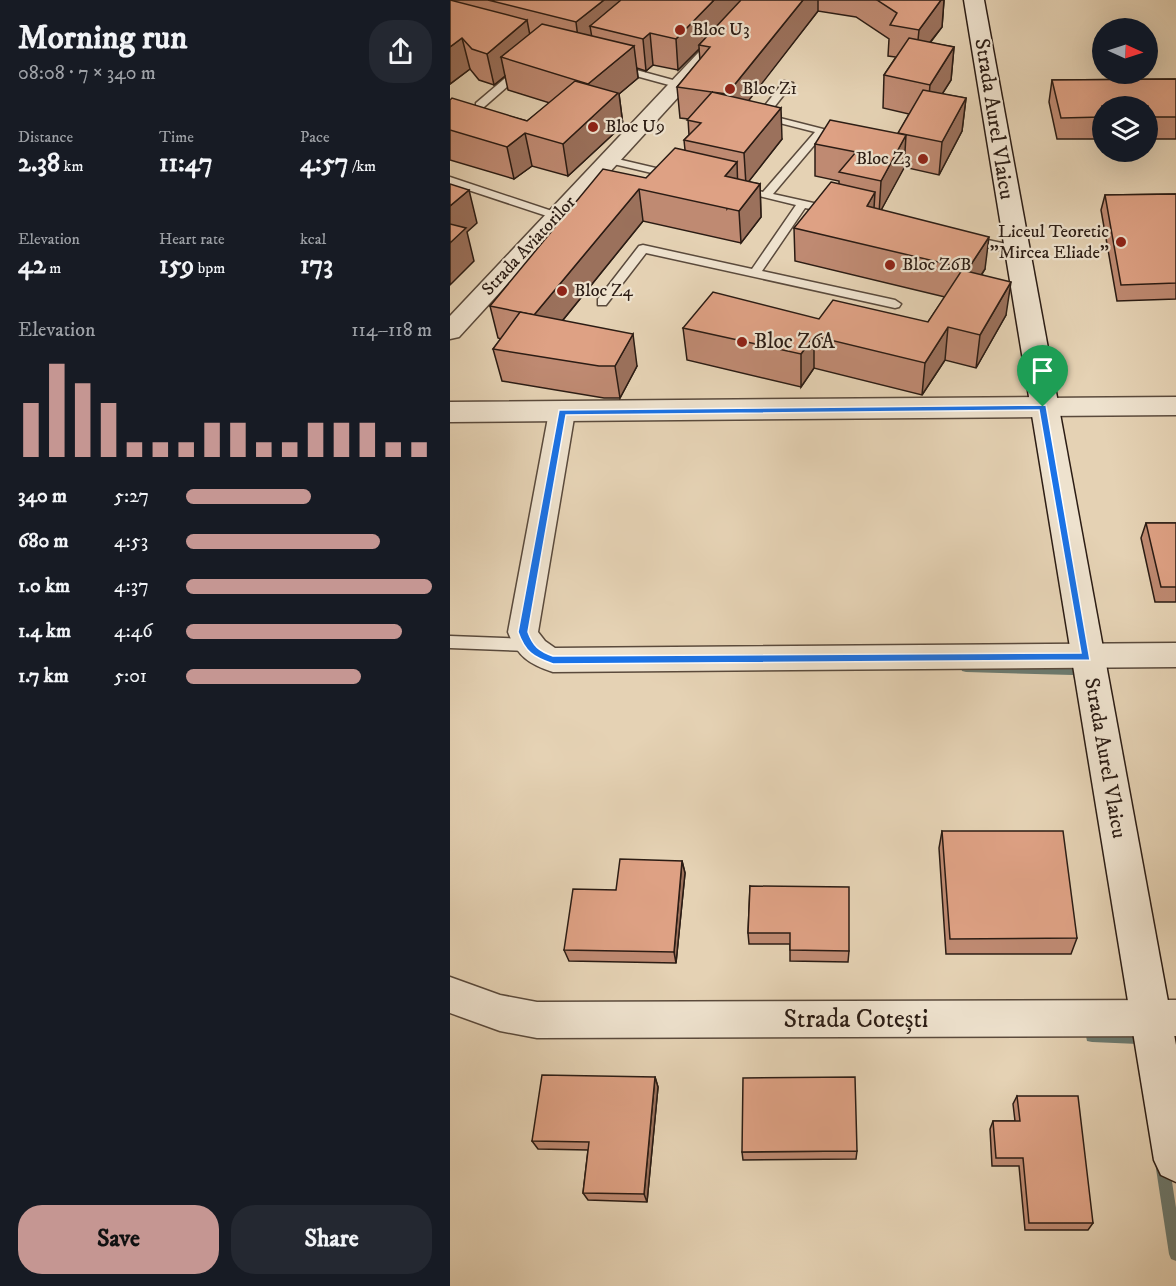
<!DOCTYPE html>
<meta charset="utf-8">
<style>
:root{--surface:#171b24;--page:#242831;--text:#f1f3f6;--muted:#9ea1a6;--accent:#c59692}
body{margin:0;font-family:"IM FELL DW Pica",serif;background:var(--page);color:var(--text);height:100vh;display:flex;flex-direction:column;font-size:22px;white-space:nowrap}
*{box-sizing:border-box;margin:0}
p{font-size:20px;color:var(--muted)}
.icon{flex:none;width:33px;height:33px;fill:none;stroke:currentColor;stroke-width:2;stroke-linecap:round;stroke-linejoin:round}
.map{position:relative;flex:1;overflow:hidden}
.drawer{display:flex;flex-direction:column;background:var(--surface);width:450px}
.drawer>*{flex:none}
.needle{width:39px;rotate:93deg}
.fabs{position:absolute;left:642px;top:18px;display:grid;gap:12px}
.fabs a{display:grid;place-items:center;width:66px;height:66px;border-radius:50%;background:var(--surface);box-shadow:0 6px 24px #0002;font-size:30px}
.pin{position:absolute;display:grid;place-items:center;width:51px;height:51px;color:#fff;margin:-62px -26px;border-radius:50% 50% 50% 0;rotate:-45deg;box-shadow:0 0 6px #0007}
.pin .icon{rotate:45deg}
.round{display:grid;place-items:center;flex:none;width:63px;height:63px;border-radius:24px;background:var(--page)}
.headline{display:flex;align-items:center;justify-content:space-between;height:102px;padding:0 18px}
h1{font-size:33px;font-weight:800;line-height:45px}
.metrics{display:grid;grid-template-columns:repeat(3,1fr);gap:9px;height:102px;padding:6px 18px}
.metrics div{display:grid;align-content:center}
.metrics b{font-size:26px;font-weight:800}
.metrics small{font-size:16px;font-weight:400}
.metrics p{font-size:16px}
.chart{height:168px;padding:12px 18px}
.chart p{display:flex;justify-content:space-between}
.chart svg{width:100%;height:108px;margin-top:6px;stroke:var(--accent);stroke-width:6}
.primary-button{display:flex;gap:12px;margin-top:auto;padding:12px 18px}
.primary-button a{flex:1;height:69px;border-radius:24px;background:var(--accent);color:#111;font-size:24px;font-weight:800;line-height:69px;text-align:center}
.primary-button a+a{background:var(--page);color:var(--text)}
ul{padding:0 18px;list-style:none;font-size:20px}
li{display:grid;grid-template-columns:96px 72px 1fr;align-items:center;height:45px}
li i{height:15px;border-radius:8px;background:var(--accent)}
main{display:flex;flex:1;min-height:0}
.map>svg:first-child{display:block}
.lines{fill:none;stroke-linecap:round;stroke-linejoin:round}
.stream{fill:#6b7a70;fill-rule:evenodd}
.service-casing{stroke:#5a4a3c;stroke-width:3}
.minor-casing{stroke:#5a4a3c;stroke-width:3}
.tertiary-casing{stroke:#5a4a3c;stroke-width:3}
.secondary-casing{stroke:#2b1c14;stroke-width:3}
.service{fill:#eee2ce;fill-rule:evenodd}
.minor{fill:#eee2ce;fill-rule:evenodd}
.tertiary{fill:#eee2ce;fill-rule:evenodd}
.secondary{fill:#eee2ce;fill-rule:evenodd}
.wall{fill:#bf8a72;stroke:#2b1c14;stroke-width:1.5}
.shaded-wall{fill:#9b715c;stroke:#2b1c14;stroke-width:1.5}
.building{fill:#dea184;stroke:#2b1c14;stroke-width:1.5}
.route{fill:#1a73e8;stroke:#fff;stroke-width:1.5;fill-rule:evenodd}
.poi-dot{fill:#8f2418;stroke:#eee2ce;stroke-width:2}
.labels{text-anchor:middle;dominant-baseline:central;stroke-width:4.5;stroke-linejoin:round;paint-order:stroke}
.far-poi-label{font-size:18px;fill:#2b1c14;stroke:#eee2ce;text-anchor:start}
.far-street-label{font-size:18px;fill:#2b1c14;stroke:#eee2ce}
.street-label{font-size:21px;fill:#2b1c14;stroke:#eee2ce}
.poi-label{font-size:21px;fill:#2b1c14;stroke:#eee2ce;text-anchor:start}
.near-street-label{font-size:26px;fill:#2b1c14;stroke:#eee2ce}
</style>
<main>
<section class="drawer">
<div class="headline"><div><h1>Morning run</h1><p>08:08 · 7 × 340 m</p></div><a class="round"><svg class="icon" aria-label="share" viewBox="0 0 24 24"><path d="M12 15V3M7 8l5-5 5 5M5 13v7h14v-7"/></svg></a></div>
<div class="metrics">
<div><p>Distance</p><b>2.38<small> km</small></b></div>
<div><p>Time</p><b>11:47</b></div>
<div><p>Pace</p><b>4:57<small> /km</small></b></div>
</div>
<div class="metrics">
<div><p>Elevation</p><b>42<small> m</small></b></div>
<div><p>Heart rate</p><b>159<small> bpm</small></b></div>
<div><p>kcal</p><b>173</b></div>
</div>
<div class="chart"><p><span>Elevation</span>114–118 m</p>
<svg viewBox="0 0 160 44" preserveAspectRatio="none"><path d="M5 44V22M15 44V6M25 44V14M35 44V22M45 44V38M55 44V38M65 44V38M75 44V30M85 44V30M95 44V38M105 44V38M115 44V30M125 44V30M135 44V30M145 44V38M155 44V38"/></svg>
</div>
<ul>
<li><b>340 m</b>5:27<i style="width:51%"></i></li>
<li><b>680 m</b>4:53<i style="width:79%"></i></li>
<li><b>1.0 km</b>4:37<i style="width:100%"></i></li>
<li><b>1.4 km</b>4:46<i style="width:88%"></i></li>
<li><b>1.7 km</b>5:01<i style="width:71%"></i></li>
</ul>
<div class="primary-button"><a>Save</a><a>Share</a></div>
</section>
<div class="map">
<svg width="726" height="1286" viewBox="0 0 726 1286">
<rect width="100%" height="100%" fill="#e5d2b4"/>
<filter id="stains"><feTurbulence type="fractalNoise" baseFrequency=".00333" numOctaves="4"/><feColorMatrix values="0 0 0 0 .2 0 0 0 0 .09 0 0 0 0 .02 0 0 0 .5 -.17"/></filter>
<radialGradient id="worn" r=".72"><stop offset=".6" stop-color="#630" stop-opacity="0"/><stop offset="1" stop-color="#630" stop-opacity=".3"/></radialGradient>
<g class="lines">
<!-- stream -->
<g class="stream">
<path d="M516,664l112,3 4,1 2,11 -1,3h-8l-2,-7 -107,-3 -4,-1 -1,-3 1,-3z"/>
<path d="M642,1030l51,2 5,1 2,10 -1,5 -5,1 -5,-1 -1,-4 -46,-2 -5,-1 -1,-5 1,-5z"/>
<path d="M712,1155l5,2 2,5 7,46v53l-5,-2 -2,-5 -14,-92 2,-5z"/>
</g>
<defs>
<g id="service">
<path d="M168,65l66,18 1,2 -5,3 -66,-18 -1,-2z"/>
<path d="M66,69l9,2 -41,36h-8v-4z"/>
<path d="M334,81l9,2 -25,32 59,15 -54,64 63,14 2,2 -6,3 -27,-5 -43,63 133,29 6,4 -2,3 -4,1 -249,-55 -40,52h-8v-6l41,-53 4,-1 109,24 44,-64 -61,-15 6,-3 22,5 52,-60 -59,-15z"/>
<path d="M159,157l68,16 1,2 -5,3 -68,-16 -1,-2z"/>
<path d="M0,177l111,37 2,2 -6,3 -4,-1 -103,-34z"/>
<path d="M519,236l47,10 6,4 -6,4 -51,-12 -2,-2z"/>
<path d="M0,636l78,3 5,2 3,4 -3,4 -5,2 -78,-3z"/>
</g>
<g id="minor">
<path d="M298,0h19l-308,337 -9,2v-23z"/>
<path d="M726,397v18l-133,1 -9,-3 -4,-6 4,-6 9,-3z"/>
<path d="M112,403l9,3 4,6 -37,220 7,9 10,7 621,-5v24l-623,5c-24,-8 -36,-16 -45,-40l41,-220 4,-6z"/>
<path d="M0,977l50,18 37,7 639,-2v36l-639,2 -37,-7 -50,-18z"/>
</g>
<path id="tertiary" d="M593,397l10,3 4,7 -4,7 -10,3 -593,5v-20z"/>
<path id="secondary" d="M514,0h20l192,1045v137l-15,-7 -7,-15z"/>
</defs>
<!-- service casing -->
<use href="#service" class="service-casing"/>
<!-- minor casing -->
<use href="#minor" class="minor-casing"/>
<!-- tertiary casing -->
<use href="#tertiary" class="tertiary-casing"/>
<!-- secondary casing -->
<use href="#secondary" class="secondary-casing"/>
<!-- service -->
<use href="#service" class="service"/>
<!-- minor -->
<use href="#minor" class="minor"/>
<!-- tertiary -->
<use href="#tertiary" class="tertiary"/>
<!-- secondary -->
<use href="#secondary" class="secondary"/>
</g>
<!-- wall -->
<g class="wall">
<path d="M0,0h494l-2,27 -12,16 24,4 -3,33 -9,14 24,4 -4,33 -23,44 -35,-8 -23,43 104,59 -3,5 24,41 -30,53 -31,-8 -23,35 -108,-27 -13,19 -114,-27 -4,-32 136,-9 109,3 17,-25 -150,-36 -1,-33 45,-44v-3l-24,-5v-32l83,-10 11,-20 -26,-6 1,-33 12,-18 -8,-1 1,-17 -33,-22 -38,-6 -70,89 34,39 -34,43 12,2 1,33 -20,26 -98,-22 -80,99 74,46 -17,32h-16l-102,-17 -9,-32 8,-10 -3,-1 -8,-32 156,-128 39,-28 -1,-10 5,-5 -1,-16 -8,-1 -3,-31 23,-27 -1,-11 -21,21 -25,-5 -7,6 -9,-3 1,10 -19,16 4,31 -55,51 -36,-10 -18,13 -64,-19v-60l77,21 23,-18 -42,-13 -3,-14 -11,9 -15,-5 -9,-11 -20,15z"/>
<path d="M726,79v60h-28v-33h-46v33h-45l-8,-37 3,-22z"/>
<path d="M726,194v105l-59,2 -16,-91 4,-15z"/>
<path d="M696,523h30v79h-21l-14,-64z"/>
<path d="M492,831l135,107 -6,16h-125l-7,-106z"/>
<path d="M232,861l3,12 -9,90 -107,-2 -5,-11 52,-60z"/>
<path d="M300,886l99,65 -1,11 -58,-1v-17h-41l-1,-11z"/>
<path d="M205,1077l3,10 -11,115 -59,-2 -5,-7 5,-43 -50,-1 -6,-8z"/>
<path d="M567,1096l76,127 -5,7h-63l-6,-64h-27l-2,-37 3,-8h22l-2,-17z"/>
<path d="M407,1151l-1,8 -113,1 -1,-8z"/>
</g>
<!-- shaded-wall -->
<g class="shaded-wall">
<path d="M154,0h36l-50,26 3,18 -13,10 -4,-32z"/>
<path d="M264,0h29l-44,45v4l-21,21 -2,-31z"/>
<path d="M353,0h15v11l-89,115 -2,-32z"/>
<path d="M491,0h3l-2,27 -26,33 3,-30z"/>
<path d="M77,20l6,31 -32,6 4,19 -11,9 -7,-31z"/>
<path d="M200,33l3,32 -7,6 -3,-32z"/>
<path d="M12,38l8,31 -20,15v-37z"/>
<path d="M184,46l4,32 -19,16 4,31 -55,51 -5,-32 30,-28 -5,-32z"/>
<path d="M504,47l-3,33 -24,38 3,-33z"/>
<path d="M516,98l-4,33 -23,44 3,-33z"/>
<path d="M331,108l1,31 -36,46 -2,-32z"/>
<path d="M75,133l7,33 -18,13 -7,-32z"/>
<path d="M456,135l-2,33 -25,46 2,-33z"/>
<path d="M287,162l1,32 -11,15 -2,-33z"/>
<path d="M310,184l1,33 -20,26 -2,-32z"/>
<path d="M189,189l4,32 -102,126 -7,-32z"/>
<path d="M19,190l8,33 -10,9 7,29 -24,24v-79z"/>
<path d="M425,192l-2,32 -6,-18z"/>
<path d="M539,237l-4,32 -21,32 4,-32z"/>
<path d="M561,282l-5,33 -30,53 4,-33z"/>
<path d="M498,327l-3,33 -23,35 3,-32z"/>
<path d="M183,334l4,32 -17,32 -5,-32z"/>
<path d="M364,336v32l-13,19v-33z"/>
<path d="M232,861l3,12 -9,90 -2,-11z"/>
<path d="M205,1077l3,10 -11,115 -3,-8z"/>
</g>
<!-- building -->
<g class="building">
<path d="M0,0l77,20 -40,34 -15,-5 -10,-11 -12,9z"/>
<path d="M38,0h116l-28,22z"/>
<path d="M171,0h93l-38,39 -26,-6 -7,6 -53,-13z"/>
<path d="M291,0h62l-76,94 -15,-2 69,16 -37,45 -60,-13 17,-17 -14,-3 25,-28 -35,-5 33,-40 -11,-2z"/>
<path d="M427,0h64l-22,30 -29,-5 7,-12z"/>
<path d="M92,24l92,22 -46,38 -87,-27z"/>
<path d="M459,38l45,9 -24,38 -46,-10z"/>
<path d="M726,79v38h-28v-11h-46v11l-41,1 -9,-38z"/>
<path d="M125,81l43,12 -55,51 -38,-11 -18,14 -57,-17v-30l2,-2 75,23z"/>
<path d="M473,90l43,8 -24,44 -44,-9z"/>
<path d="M380,120l76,15 -25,46 -42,-9 17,-20 -41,-8z"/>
<path d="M225,148l62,14 -12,14 35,8 -21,27 -100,-22 -105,126 -44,-9 113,-137 43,9z"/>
<path d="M381,182l44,10 -8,14 122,31 -21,32 -174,-41z"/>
<path d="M0,184l19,6 -19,16z"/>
<path d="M726,194v89l-55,2 -16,-90z"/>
<path d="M0,224l16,4 -16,15z"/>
<path d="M512,270l49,12 -31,53 -32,-8 -23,36 -111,-27 -13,18 -118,-26 30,-36 106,27 14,-19 95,22z"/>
<path d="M70,312l113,22 -18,32h-16l-106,-17z"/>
<path d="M696,523h30v64h-15z"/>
<path d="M492,831h121l14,107 -127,1z"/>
<path d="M170,859l62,2 -8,91 -110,-2 9,-61 43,1z"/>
<path d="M300,886l99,1v64l-59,-1v-17h-42z"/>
<path d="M92,1075l113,2 -11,117 -61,-1 6,-51 -57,-1z"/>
<path d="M405,1077l2,74 -115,1 1,-74z"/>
<path d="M567,1096h61l15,127h-64l-6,-65h-27l-3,-37h27z"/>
</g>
<!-- route -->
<path class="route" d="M596,405l44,255 -537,4c-20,-7 -28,-12 -35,-32l41,-222zM589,410l42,243 -528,3c-14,-5 -20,-10 -25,-24l38,-217z"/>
<!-- markers -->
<g class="poi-dot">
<circle cx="230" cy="30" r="6"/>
<circle cx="280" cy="89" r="6"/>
<circle cx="143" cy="127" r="6"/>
<circle cx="473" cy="159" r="6"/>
<circle cx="671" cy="242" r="6"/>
<circle cx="440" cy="265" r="6"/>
<circle cx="112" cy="291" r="6"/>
<circle cx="292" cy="342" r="6"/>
</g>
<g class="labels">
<!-- far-poi labels -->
<g class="far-poi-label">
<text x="242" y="30">Bloc U3</text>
<text x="292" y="89">Bloc Z1</text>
<text x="155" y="127">Bloc U9</text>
<text x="461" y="159" text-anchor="end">Bloc Z3</text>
<text x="659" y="232" text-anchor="end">Liceul Teoretic<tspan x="659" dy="21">"Mircea Eliade"</tspan></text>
<text x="452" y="265">Bloc Z6B</text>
<text x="124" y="291">Bloc Z4</text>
</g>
<!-- far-street labels -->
<g class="far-street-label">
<text transform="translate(79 246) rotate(-47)">Strada Aviatorilor</text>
</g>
<!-- street labels -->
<g class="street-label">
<text transform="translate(544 119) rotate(81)">Strada Aurel Vlaicu</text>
<text transform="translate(655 758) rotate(80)">Strada Aurel Vlaicu</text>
</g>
<!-- poi labels -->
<g class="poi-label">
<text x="304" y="342">Bloc Z6A</text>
</g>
<!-- near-street labels -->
<g class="near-street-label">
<text x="406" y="1019">Strada Cotești</text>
</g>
</g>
<rect width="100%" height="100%" filter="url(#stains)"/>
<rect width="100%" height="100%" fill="url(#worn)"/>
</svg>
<div class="fabs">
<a><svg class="needle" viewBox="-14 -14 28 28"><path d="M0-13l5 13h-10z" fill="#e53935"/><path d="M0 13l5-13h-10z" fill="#9ea1a6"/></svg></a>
<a><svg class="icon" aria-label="layers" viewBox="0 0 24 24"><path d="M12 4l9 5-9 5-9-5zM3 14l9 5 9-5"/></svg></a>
</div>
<div class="pin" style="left:593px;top:407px;background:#1e9e55"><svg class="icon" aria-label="arrive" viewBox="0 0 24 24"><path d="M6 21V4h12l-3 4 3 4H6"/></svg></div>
</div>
</main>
